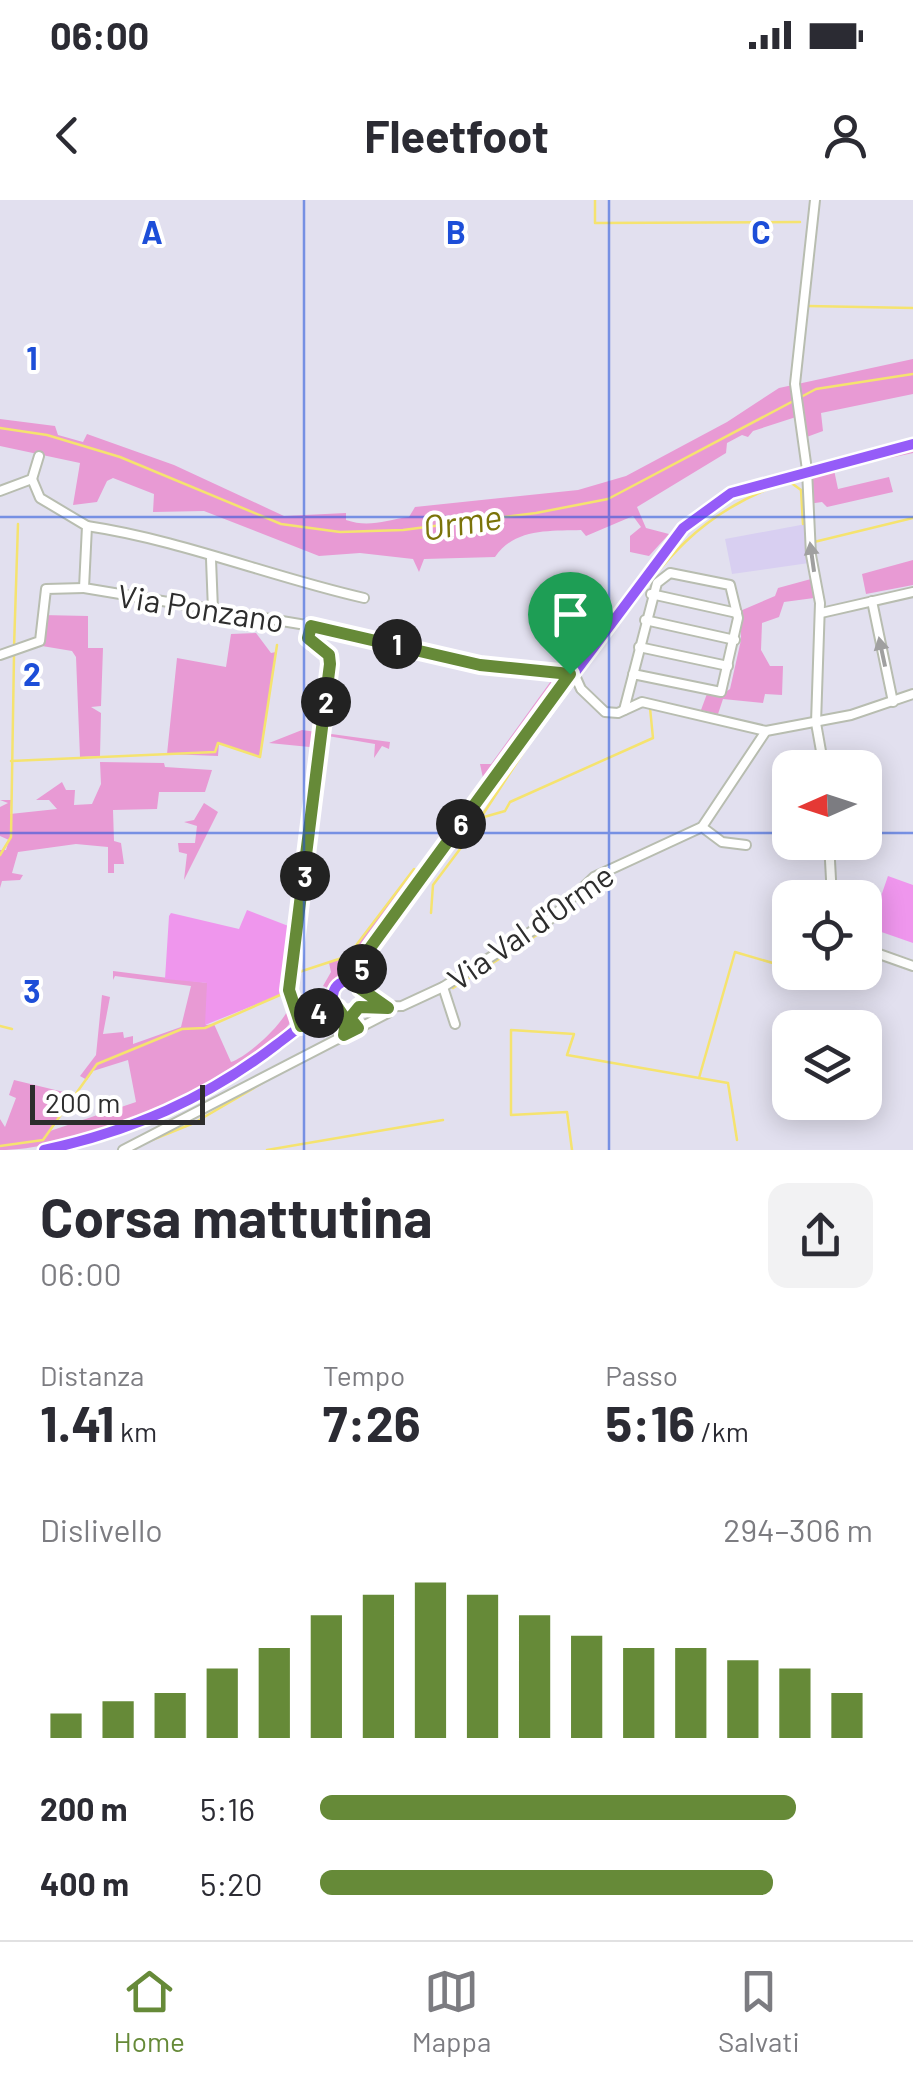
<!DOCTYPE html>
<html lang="it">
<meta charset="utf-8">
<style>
:root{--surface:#fff;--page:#f2f2f3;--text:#2b2b33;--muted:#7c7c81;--line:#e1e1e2;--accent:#668a38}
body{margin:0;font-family:Barlow,sans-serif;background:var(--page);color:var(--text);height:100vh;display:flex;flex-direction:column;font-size:38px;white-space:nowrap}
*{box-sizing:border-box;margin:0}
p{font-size:32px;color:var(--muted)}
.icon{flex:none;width:55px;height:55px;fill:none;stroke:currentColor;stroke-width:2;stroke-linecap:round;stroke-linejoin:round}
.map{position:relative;height:950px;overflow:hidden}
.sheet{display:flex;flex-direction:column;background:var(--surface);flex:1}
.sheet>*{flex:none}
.needle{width:65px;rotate:267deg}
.controls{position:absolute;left:772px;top:550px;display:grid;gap:20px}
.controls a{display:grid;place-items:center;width:110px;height:110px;border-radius:20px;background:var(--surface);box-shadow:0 5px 25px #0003;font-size:50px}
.scale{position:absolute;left:30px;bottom:25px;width:175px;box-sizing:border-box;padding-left:10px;border:5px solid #2d2d2d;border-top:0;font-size:28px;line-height:35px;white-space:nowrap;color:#2d2d2d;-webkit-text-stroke:8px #fff;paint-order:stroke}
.pin{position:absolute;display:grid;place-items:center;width:85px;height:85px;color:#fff;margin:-102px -42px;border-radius:50% 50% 50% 0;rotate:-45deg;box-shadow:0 0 10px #0007}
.pin .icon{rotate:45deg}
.km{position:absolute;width:50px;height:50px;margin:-25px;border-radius:50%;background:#222;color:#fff;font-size:28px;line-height:50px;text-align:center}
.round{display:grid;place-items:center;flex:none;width:105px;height:105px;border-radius:20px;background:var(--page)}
.summary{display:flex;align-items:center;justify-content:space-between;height:170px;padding:0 40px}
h1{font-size:55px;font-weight:700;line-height:75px}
.metrics{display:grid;grid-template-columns:repeat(3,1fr);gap:15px;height:170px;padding:10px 40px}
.metrics div{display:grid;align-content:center}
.metrics b{font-size:50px;font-weight:700}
.metrics small{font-size:28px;font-weight:400}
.metrics p{font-size:28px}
.chart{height:280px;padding:20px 40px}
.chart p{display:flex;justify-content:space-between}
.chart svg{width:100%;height:180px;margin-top:10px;stroke:var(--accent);stroke-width:6}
ul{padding:0 40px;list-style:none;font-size:32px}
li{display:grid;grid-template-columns:160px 120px 1fr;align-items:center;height:75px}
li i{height:25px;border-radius:12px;background:var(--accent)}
.status{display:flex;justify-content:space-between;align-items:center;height:70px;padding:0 50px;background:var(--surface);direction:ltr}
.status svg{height:28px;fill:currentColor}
header{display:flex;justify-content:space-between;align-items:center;height:130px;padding:0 40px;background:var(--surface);font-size:45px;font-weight:700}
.menu{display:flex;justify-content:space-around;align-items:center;height:140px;border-top:2px solid var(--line);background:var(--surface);font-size:28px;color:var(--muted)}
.menu a{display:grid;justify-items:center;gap:5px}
.menu .on{color:var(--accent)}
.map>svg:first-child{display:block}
.education{fill:#d8cff1}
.green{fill:#e89ad4}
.pitch{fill:#ef96ed}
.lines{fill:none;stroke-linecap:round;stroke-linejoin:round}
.stream{stroke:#f5e36f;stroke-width:2.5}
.minor-casing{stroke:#b8bdb0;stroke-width:12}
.major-casing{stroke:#fff;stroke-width:15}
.minor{stroke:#fff;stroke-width:8}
.major{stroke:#955cf8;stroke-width:10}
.oneway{fill:#a0a0a0}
.route-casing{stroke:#fff;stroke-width:20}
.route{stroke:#668a38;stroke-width:12}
.grid{fill:none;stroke:#1d4ed8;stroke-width:2.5;stroke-opacity:0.55}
.labels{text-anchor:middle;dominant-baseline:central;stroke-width:8;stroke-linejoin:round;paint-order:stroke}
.street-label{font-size:32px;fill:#2d2d2d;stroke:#fff}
.water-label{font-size:35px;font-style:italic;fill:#7b740a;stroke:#fff}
.grid-label{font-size:32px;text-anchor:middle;font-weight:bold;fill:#1d4ed8;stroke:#fff;stroke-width:8;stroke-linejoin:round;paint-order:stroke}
</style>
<div class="status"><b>06:00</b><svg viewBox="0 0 49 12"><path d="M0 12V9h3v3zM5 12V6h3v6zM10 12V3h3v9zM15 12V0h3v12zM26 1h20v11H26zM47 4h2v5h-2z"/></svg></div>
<header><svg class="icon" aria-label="back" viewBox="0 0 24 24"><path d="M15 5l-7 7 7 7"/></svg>Fleetfoot<svg class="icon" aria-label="person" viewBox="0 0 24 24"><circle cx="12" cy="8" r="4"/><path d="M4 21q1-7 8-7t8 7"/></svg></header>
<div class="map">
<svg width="913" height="950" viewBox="0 0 913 950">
<rect width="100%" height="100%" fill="#e2e0ef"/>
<!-- education -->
<path class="education" d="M806,324l3,39 -77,11 -7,-35z"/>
<!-- green -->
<g class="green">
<path d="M913,159v35l-92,19 2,18 -19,7 -8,-21 -43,14 -5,6 -6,-2 -15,8 -1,10 -89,54 9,21 23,6 -20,22 -19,-4v-16l11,-9 -8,-11 -47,20 -5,-6c-30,1 -67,-2 -86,27l-71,2 -5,13 -6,-13 -53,-6 -41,3 -115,-45 -51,1 1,-18 -41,-16 -6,3 -10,21 -24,3 7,-42 -80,-17v-27l55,7 3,9 25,7 4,-8 87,31 110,51 62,-3v7c23,8 40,0 63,-3l6,-10 163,-17 48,-14 101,-54 52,-34z"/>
<path d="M913,244v9l-79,17 4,19 51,-12 4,15 -66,15 -5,-5 -14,2 4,-29z"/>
<path d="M913,360v25l-47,9 -4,-20z"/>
<path d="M811,379l3,19 -30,4 -5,15 -17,6 -1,27 9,16h13l-1,29 -17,-1 -2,9 -40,-4 -5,15 -17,-4 7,-19 16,2 6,-4 11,-49 -1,-29 35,-15 3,-8z"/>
<path d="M42,415l46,1v32h15l-2,58 -10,1 10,6 -1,43 -20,1 -4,-100 -4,-6 -36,-6z"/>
<path d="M559,416l37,24 -19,26 -21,-48z"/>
<path d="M231,434l25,-1 15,20 5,-1 -16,105 -41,-14 -1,13 -51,-2 10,-96 49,9z"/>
<path d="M556,474l5,7 -123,168 -4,-4 49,-67 -3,-14h11z"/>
<path d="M302,530l88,12 -1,7 -7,-3 -8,12 1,-14 -53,-9 -2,13 -51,-5z"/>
<path d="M100,562l64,1 1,4 47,3 -7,22h-46l-2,17 -44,1 1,31 7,2 3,21h-10v9h-6v-26l-32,-3 -58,8 -6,21 11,2 -3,5 -18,1 -2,7v-38h6l3,-10 -9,-4v-29l8,-4 -8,-3h11l-1,14 47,-5 -8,-9h-13l26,-18 4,8h9l-1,15 18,-1 9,-20z"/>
<path d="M204,603l14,9 -34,68 3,-26 -8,-2 -1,-9h17l2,-17 -13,-4 10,-2z"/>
<path d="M414,669l6,4 -73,100 -17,16 -7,-3 8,-14 -2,-9 19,-7z"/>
<path d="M113,771l95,12 -2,42 8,-1 17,38c15,-4 55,-40 58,-56l5,11c-42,67 -216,133 -294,133v-31l5,8 11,-29 -7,-3 5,-15 62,15 -26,36 86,-29 -8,-42 -35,11 -6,9 -7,-4 16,-21 6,-60 8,2 -7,37 20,-2 1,6 9,-2v8l48,-17 10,-41 -76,-10 -2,4z"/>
</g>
<!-- pitch -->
<g class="pitch">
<path d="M888,676l25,9v58l-43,-15z"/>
<path d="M247,710l44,17 -4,65 -82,33 2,-42 -42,-4 4,-63 2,-3 68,16z"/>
</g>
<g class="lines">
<!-- stream -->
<g class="stream">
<path d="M595,0v23l205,-1"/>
<path d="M808,106l105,2"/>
<path d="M0,228l47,7 73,22 161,67 59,8 63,-2 133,-17 72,-14 208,-110 97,-15"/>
<path d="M790,282l11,8 2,34"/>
<path d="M814,342l99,-24"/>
<path d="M611,432c50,-66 82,-114 162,-145"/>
<path d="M14,448l4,-124"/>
<path d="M11,561l204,-9 3,-9 42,14 17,-112"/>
<path d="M474,628l64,-98"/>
<path d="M0,655l11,-18 3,-181"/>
<path d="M431,713l2,-28 51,-68 21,-6 5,-9 143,-64 -3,-30"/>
<path d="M556,720l14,-13"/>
<path d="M865,761l14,-5"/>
<path d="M807,772l17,5 12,-5"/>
<path d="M293,774l55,-18 66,-87 8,5"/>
<path d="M453,788l98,-62"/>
<path d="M0,826l12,3"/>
<path d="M699,878l36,-126 55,16"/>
<path d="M0,946l43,-6 54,-76 85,-35 23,-1 82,-36"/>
<path d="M137,946l57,-23 82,-48"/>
<path d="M267,950l176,-30"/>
<path d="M572,950l-5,-38 -56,3v-85l63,4 -7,21 161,28 9,57"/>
</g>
<defs>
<g id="minor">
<path d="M815,0l-20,184 12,86 4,85 9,48 -4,120 8,45"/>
<path d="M32,279l8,19 47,28 -3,62 258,43 138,34 90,8"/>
<path d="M0,291l32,-12 7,-23"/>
<path d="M87,326c94,14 184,51 277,72"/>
<path d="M211,359l2,51"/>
<path d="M651,394l86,19"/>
<path d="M872,401l21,101"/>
<path d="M821,413l92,-21"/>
<path d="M645,420l90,20"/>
<path d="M639,447l89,19"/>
<path d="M0,455l40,-14 6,-52 38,-1"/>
<path d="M573,471l8,18 24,23 13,1 24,-11 124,29"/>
<path d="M624,510l33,-127 13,-10 60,12 8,33 -17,74 -88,-18"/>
<path d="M702,627l20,15 24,3"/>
<path d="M829,642l3,56"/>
<path d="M865,749l48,17"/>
<path d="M443,787l12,37"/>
<path d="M363,792l20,14"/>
<path d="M359,807l43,-1 41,-19 105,-66 46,-44 108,-50 64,-96 85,-16 62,-21"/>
<path d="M340,809l6,11 -3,15"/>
<path d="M301,826l-12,-36 5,-61 10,-49 26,-217 -1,-8 -16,-8 -5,-9 3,-12"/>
<path d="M123,950l265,-137"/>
</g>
<g id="major">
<circle cx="348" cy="796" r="15"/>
<path d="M344,781l339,-453 48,-35 182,-49"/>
<path d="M44,950c87,-19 162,-51 232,-105 21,-16 42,-31 57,-52"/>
</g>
</defs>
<!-- minor casing -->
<use href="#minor" class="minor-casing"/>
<!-- major casing -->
<use href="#major" class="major-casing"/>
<!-- minor -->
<use href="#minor" class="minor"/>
<!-- major -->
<use href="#major" class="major"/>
</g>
<!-- one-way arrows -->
<defs><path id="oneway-solid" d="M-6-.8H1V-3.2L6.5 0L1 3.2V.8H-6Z" transform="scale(2.5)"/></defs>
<g class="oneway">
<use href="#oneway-solid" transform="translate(812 357) rotate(-98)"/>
<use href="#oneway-solid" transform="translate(882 452) rotate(-102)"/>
</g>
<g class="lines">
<defs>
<path id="route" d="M311,426l169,39 90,9 -200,274 -7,16 -2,25 27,19 -29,-1 -9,11 8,10 -14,7 2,-15 -8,-12 -18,5 -19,13 -12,-36 41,-326 -1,-9 -21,-17z"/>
</defs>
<!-- route casing -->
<use href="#route" class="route-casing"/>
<!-- route -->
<use href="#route" class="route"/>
</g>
<!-- grid -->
<path class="grid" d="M304,0v950M609,0v950M0,317h913M0,633h790M865,633h48"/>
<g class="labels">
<!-- street labels -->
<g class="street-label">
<text transform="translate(201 407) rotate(9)">Via Ponzano</text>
<text transform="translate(530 726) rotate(-35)">Via Val d'Orme</text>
</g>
<!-- water labels -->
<g class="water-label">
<text transform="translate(462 321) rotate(-9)">Orme</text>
</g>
</g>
<g class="grid-label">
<text x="152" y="44">A</text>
<text x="456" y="44">B</text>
<text x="761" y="44">C</text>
<text x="32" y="170">1</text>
<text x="32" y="486">2</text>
<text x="32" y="803">3</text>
</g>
</svg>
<div class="controls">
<a><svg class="needle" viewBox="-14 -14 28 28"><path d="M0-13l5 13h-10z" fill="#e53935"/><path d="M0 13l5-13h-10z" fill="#7c7c81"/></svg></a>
<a><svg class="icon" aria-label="locate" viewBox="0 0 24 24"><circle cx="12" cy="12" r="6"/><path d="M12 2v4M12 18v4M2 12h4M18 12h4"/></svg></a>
<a><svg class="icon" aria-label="layers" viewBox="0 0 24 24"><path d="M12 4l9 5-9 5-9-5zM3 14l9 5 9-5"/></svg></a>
</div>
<div class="scale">200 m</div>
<div class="pin" style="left:570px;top:474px;background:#1e9e55"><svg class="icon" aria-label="arrive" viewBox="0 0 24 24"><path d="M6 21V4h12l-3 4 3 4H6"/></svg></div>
<b class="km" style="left:397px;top:444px">1</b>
<b class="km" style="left:326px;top:502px">2</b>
<b class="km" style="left:305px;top:676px">3</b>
<b class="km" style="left:319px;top:813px">4</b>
<b class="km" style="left:362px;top:769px">5</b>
<b class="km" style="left:461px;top:624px">6</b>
</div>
<section class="sheet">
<div class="summary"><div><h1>Corsa mattutina</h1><p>06:00</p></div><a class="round"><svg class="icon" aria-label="share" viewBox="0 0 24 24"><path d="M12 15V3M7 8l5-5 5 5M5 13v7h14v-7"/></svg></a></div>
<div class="metrics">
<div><p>Distanza</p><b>1.41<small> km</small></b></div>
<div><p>Tempo</p><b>7:26</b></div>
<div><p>Passo</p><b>5:16<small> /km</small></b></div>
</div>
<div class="chart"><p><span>Dislivello</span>294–306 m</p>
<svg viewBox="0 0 160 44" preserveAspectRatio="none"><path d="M5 44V38M15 44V35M25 44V33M35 44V27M45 44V22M55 44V14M65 44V9M75 44V6M85 44V9M95 44V14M105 44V19M115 44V22M125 44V22M135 44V25M145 44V27M155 44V33"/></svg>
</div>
<ul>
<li><b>200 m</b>5:16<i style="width:86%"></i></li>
<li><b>400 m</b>5:20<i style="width:82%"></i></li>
</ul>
</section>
<nav class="menu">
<a class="on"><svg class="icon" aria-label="home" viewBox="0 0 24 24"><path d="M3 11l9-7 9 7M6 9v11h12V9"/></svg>Home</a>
<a><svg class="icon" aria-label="map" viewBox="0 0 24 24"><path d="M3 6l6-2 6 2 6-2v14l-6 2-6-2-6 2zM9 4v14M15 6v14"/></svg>Mappa</a>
<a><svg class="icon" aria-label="saved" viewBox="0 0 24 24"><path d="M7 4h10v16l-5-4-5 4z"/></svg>Salvati</a>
</nav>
